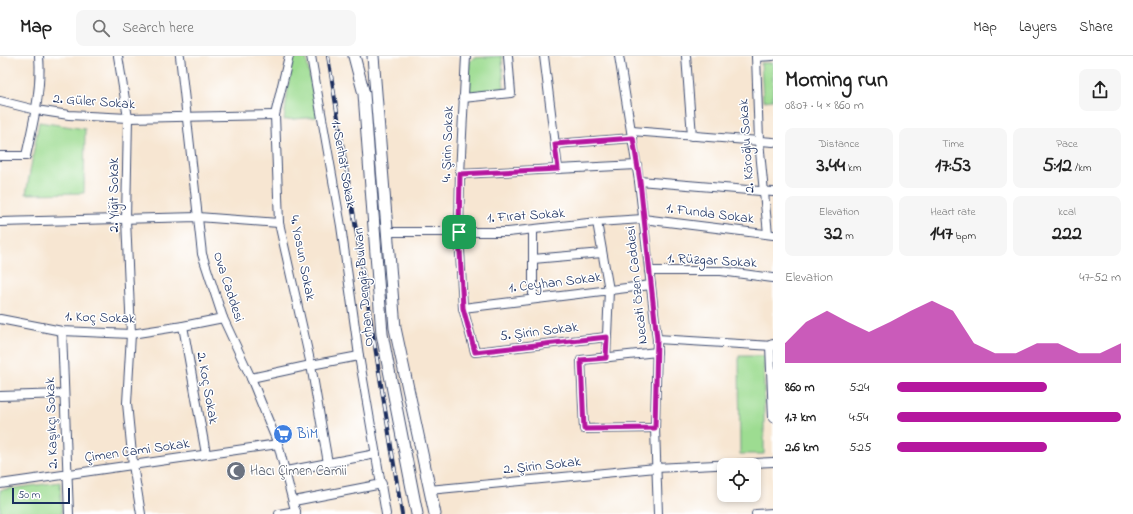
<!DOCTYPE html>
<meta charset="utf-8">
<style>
:root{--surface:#fff;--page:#f6f6f6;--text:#222;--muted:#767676;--line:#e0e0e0;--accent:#b5179e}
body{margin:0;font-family:"Indie Flower",sans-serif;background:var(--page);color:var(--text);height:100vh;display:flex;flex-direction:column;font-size:15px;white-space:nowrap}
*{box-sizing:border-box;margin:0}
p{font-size:13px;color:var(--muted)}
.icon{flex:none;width:22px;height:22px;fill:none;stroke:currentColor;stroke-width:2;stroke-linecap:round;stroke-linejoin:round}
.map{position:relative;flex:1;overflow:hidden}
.sheet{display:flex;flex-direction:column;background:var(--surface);width:360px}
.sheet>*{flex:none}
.tools{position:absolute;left:717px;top:402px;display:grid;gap:8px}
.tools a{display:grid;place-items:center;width:44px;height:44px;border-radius:8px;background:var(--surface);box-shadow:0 2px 6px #0003;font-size:20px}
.scale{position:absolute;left:12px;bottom:10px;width:58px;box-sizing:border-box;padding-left:4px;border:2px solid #1b2f5e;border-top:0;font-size:11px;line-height:14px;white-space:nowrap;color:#1b2f5e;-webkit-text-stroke:3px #fff;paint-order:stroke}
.pin{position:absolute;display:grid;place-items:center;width:34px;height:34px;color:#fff;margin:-17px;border-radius:8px;box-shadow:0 2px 6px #0006}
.round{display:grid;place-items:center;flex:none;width:42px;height:42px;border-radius:8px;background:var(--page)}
.head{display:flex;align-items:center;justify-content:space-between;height:68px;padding:0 12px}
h1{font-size:22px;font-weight:700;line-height:30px}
.figures{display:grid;grid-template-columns:repeat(3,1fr);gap:6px;height:68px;padding:4px 12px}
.figures div{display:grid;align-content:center;border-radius:8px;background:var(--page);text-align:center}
.figures b{font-size:20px;font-weight:700}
.figures small{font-size:11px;font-weight:400}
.figures p{font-size:11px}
.chart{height:112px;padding:8px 12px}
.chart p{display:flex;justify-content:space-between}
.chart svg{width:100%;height:72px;margin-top:4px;fill:var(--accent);opacity:.7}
ul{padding:0 12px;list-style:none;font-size:13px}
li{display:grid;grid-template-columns:64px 48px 1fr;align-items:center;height:30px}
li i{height:10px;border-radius:5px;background:var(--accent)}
header{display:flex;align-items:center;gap:24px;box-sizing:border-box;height:56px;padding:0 20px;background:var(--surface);border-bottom:1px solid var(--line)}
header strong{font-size:19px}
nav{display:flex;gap:22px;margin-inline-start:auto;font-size:14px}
.search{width:280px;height:36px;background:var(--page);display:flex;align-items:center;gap:10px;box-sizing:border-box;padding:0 14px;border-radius:8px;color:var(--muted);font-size:15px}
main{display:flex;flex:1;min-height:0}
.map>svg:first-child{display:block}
.green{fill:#9ddc91;stroke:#5c8678}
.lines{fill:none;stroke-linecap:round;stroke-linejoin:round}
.minor-casing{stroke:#3c4a6f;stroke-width:10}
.major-casing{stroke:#3c4a6f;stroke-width:13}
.minor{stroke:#fff;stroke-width:8}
.major{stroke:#fff;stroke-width:11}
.rail-casing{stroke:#1b2f5e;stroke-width:4}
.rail{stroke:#fff;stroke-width:2.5;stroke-dasharray:8;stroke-linecap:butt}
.route-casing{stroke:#fff;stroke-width:8}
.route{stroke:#b5179e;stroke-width:5}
.labels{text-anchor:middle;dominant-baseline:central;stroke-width:3;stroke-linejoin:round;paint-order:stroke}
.street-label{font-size:14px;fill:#1b2f5e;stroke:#fff}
.shop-label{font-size:14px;fill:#366cbe;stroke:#fff;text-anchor:start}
.worship-label{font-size:14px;fill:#5b616d;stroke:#fff;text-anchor:start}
</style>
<header>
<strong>Map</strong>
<div class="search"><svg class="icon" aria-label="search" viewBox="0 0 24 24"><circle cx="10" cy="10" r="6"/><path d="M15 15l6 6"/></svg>Search here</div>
<nav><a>Map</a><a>Layers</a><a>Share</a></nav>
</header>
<main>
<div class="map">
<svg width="773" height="458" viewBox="0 0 773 458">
<rect width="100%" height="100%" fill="#fff"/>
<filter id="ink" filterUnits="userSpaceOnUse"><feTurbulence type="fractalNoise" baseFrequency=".025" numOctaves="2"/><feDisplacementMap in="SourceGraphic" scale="8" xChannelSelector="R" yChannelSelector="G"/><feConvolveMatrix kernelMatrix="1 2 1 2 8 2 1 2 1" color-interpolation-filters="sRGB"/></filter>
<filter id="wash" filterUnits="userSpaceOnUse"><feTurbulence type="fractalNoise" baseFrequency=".012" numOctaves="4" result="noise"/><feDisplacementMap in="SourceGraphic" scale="16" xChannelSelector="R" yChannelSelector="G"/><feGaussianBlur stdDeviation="0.9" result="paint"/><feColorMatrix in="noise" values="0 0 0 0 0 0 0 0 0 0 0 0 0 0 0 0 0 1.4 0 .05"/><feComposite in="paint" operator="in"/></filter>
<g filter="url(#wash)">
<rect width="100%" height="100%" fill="#f7e6d2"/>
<!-- green -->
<g class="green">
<path d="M292,0h14l11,61 -33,3z"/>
<path d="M502,0l2,34 -35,4v-31l4,-5z"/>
<path d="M761,7h12v37l-10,1z"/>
<path d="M39,66l46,7 -1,64 -58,1z"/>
<path d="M739,300h25v98h-24z"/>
<path d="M60,426l2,32h-62v-24z"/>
</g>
</g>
<g filter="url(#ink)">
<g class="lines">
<defs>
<g id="minor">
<path d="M118,0l10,62 -2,101 5,115 -4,69 6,62 8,49"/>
<path d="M180,0l22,198 21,64 28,60 27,66 18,70"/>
<path d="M289,0l-14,59 4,108 32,142 17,98"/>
<path d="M311,0l30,170 18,130 27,158"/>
<path d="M466,0l-6,118 -1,59 4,75 12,44 132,-15"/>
<path d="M544,0l14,113"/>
<path d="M619,0l20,125 18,158 -2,89 3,86"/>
<path d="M686,0l6,80"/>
<path d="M756,0l3,85 9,93"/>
<path d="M756,1l17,-1"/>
<path d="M463,42l48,-5 -3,-37"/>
<path d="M0,45l36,9 33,5 59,3 147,-3"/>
<path d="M632,75l141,11"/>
<path d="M555,88l78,-6"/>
<path d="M0,100h26c7,-33 16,-66 13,-100"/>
<path d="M460,118l177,-9"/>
<path d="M639,125l134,11"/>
<path d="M0,166l198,-5 81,6"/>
<path d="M597,166l12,68 -3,68"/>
<path d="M387,176h121l89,-10 46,-3 130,16"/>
<path d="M533,203l69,-6"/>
<path d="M649,215h72l52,7"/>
<path d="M533,243v-69"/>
<path d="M463,252l188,-23"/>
<path d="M0,263l62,12 69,3 52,-8 40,-8"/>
<path d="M183,270l23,128"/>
<path d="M62,275l7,183"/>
<path d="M657,283l116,7"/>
<path d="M773,288l-3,1 3,73"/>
<path d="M251,322l60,-13 48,-9"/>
<path d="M0,340l64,-2"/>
<path d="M655,372l-71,1 -3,-69 76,-8"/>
<path d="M286,415l90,-17"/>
<path d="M0,428l278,-40"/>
<path d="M429,434l227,-22 117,-6"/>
<path d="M294,445l88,-17"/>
<path d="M279,458l17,-3"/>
<path d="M756,458l17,-1"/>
</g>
<g id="major">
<path d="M354,0l10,38 18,240 35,180"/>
<path d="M373,0l22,272 40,186"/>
</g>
</defs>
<!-- minor casing -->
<use href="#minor" class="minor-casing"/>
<!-- major casing -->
<use href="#major" class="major-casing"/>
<!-- minor -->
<use href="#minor" class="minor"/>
<!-- major -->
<use href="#major" class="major"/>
<defs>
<path id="rail" d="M328,0l74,458"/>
</defs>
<!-- rail casing -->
<use href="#rail" class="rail-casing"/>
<!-- rail -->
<use href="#rail" class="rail"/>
</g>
</g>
<g class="lines" filter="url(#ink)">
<defs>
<path id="route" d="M633,82l7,43 17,158 -2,89 -71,1 -3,-69 25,-2 1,-21 -132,15 -12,-44 -4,-76 1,-58 98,-5 -3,-25z"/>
</defs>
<!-- route casing -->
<use href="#route" class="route-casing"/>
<!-- route -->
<use href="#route" class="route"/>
</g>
<!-- icons -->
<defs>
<symbol id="supermarket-disc" viewBox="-11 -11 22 22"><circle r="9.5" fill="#3f7fe0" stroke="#fff"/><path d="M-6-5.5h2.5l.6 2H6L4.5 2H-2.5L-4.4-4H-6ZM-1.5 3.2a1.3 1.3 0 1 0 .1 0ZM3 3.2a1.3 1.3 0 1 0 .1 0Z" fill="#fff"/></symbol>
<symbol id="mosque-disc" viewBox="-11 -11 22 22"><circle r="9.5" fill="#6b7280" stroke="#fff"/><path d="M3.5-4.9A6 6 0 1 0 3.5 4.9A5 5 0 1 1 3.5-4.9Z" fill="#fff"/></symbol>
</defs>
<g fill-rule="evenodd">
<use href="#supermarket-disc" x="272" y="367" width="22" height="22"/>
<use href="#mosque-disc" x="225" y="404" width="22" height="22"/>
</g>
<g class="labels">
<!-- street labels -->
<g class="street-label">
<text transform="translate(94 46) rotate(4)">2. Güler Sokak</text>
<text transform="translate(448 88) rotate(-88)">4. Şirin Sokak</text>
<text transform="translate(747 90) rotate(-94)">2. Köroğlu Sokak</text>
<text transform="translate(343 108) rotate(80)">1. Serhat Sokak</text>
<text transform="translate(114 139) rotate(-90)">2. Yiğit Sokak</text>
<text transform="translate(710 158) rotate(7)">1. Funda Sokak</text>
<text transform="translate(526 160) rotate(-4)">1. Fırat Sokak</text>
<text transform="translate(302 202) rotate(79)">4. Yosun Sokak</text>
<text transform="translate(712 205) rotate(3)">1. Rüzgar Sokak</text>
<text transform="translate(555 227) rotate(-7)">1. Ceyhan Sokak</text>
<text transform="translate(637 229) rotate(-96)">Necati Özen Caddesi</text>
<text transform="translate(228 231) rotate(72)">Ova Caddesi</text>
<text transform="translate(364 231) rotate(-95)">Orhan Dengiz Bulvarı</text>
<text transform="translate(100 262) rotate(2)">1. Koç Sokak</text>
<text transform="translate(539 276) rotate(-7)">5. Şirin Sokak</text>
<text transform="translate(207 332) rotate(80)">2. Koç Sokak</text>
<text transform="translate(52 367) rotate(-92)">2. Kaşıkçı Sokak</text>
<text transform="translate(137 395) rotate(-8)">Çimen Cami Sokak</text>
<text transform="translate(542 410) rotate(-6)">2. Şirin Sokak</text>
</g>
<!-- shop labels -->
<g class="shop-label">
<text x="297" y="378">BİM</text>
</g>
<!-- worship labels -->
<g class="worship-label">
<text x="250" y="415">Hacı Çimen Camii</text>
</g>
</g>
</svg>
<div class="tools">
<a><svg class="icon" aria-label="locate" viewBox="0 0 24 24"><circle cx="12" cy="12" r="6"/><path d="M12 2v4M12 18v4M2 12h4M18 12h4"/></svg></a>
</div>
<div class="scale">50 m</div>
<div class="pin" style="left:459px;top:176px;background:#1e9e55"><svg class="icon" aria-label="arrive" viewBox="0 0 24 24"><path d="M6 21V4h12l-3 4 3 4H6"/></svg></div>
</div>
<section class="sheet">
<div class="head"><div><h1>Morning run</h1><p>08:07 · 4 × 860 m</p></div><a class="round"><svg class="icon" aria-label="share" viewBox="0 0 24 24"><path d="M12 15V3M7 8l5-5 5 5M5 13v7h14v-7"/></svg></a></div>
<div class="figures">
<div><p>Distance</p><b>3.44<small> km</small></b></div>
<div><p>Time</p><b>17:53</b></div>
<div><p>Pace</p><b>5:12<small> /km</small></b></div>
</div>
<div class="figures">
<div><p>Elevation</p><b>32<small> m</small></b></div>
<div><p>Heart rate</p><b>147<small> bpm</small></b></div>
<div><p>kcal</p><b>222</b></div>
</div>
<div class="chart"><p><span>Elevation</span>47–52 m</p>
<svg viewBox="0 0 160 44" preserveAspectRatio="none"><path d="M0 44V32L10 19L20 12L30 19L40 25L50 19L60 12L70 6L80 12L90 32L100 38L110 38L120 32L130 32L140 38L150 38L160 32V44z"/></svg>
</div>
<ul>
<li><b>860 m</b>5:24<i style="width:67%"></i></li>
<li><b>1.7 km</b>4:54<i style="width:100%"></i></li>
<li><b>2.6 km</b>5:25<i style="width:67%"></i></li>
</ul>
</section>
</main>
